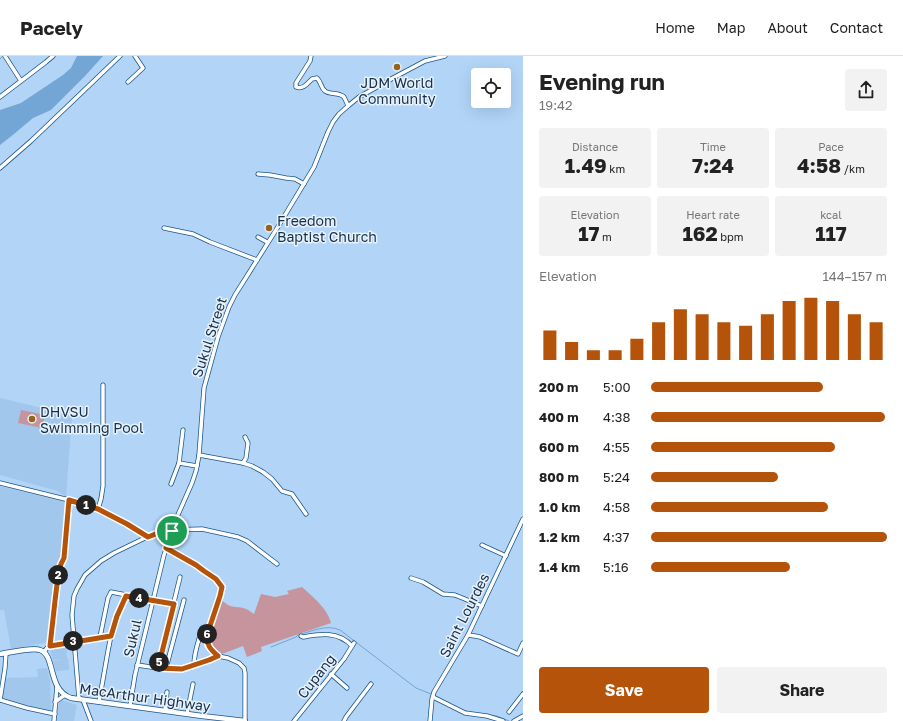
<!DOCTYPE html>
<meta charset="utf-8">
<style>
:root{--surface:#fff;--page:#f2f2f2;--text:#222;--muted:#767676;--line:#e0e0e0;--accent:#b45309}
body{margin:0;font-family:"Golos Text",sans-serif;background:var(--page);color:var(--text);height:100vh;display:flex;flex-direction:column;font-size:15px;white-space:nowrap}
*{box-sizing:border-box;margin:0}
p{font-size:13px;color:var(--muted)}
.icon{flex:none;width:22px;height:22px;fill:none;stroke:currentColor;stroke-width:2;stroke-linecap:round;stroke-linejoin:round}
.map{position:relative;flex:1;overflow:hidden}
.sheet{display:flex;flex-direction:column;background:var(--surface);width:380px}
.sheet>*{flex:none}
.tools{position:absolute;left:471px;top:12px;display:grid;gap:8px}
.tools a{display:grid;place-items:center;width:40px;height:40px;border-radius:4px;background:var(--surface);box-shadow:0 4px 16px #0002;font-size:20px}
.pin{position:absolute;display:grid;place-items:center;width:34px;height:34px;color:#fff;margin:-17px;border:2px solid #fff;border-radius:50%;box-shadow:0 1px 4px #0007}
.km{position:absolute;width:20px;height:20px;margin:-10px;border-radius:50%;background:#222;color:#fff;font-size:11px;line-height:20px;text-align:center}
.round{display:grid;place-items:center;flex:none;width:42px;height:42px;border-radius:4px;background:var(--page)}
.head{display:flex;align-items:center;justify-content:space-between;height:68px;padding:0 16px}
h1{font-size:22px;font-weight:700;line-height:30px}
.stats{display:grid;grid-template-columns:repeat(3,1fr);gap:6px;height:68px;padding:4px 16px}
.stats div{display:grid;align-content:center;border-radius:4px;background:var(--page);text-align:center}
.stats b{font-size:20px;font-weight:700}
.stats small{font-size:11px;font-weight:400}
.stats p{font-size:11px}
.chart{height:112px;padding:8px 16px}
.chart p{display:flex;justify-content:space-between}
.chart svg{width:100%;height:72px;margin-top:4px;stroke:var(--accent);stroke-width:6}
.button{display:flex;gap:8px;margin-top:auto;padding:8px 16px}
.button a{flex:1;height:46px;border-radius:4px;background:var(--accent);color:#fff;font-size:16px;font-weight:700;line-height:46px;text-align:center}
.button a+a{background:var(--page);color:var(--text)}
ul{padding:0 16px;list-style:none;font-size:13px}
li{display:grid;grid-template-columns:64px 48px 1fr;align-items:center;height:30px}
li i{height:10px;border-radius:5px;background:var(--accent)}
header{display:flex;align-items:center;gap:24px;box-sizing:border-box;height:56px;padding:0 20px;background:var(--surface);border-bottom:1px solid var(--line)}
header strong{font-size:19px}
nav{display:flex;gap:22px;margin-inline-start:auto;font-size:14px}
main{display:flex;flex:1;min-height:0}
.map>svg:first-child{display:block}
.built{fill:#a1c7ec}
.green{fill:#c6949c}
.water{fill:#73a5d5}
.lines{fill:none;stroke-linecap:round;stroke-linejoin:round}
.stream{stroke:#73a5d5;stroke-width:1}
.minor-casing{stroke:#1b5689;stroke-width:5}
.major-casing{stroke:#1b5689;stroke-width:6}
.minor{stroke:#fff;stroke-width:3.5}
.major{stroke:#fff;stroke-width:4.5}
.route-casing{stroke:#fff;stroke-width:8}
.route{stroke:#b45309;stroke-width:5}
.poi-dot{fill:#98621a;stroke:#e7f2fe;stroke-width:1.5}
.labels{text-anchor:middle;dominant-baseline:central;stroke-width:3;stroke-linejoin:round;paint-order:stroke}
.poi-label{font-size:14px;fill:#172f45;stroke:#e7f2fe;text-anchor:start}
.street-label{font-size:14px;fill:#172f45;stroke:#e7f2fe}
</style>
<header>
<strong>Pacely</strong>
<nav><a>Home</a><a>Map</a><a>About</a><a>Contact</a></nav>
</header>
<main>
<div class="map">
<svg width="523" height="665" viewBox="0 0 523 665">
<rect width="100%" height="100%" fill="#b1d4f7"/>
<!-- built -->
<g class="built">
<path d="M0,342l72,17 -6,82 -8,-6 -58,-16z"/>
<path d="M0,430l67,16 -3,53 -3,6h-3l-9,81 -38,7 -7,-39h-4z"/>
<path d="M66,588l1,14h1l1,12 -13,1 -3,-10 12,-2 -12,1 -3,-12z"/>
<path d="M47,612l3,13 1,29 -14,-2 -35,-9 4,-21 32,-1 -1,-8z"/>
<path d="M62,644l15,5 -3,16h-17l2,-19z"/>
</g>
<!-- green -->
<g class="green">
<path d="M21,354l24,5 -3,13 -24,-5z"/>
<path d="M302,531c10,9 26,22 29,36l-70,24 1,4 -15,6 -4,-11 -21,8 -5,-2 -5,-4 -2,-10 12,-38c9,10 15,5 24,9 3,1 6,4 8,5l7,-20 14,3 14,-3 -2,-3z"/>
</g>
<!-- water -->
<path class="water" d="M77,0h26l-18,20 -34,34 -18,8 -19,16 -14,11v-35l21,-7 42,-28 8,-7z"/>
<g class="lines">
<!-- stream -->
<g class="stream">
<path d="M0,3l2,-2"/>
<path d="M271,591l25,-10 2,-2c15,-4 28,-11 42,-5l76,58 15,6"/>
<path d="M434,639l28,15 8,2 27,4 12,5"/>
<path d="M517,662l6,-4"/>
</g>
<defs>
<g id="minor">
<path d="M5,0l16,25"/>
<path d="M311,0l-1,5 -14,22v4c7,3 12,-4 16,-8l5,-1c4,4 4,10 8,13 5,4 14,1 19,6 1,2 3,6 4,9"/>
<path d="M128,26l13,-12 2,-2 -8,-12"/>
<path d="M0,41l46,-35 7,-6"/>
<path d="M0,112l31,-27 89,-85"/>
<path d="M258,118l12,1 16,3 9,1 9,5"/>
<path d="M164,172l29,6 17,8 47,18"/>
<path d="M258,181l9,5"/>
<path d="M199,399l44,8 9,3 11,6 9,7 10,12 10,3 14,20"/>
<path d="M179,407l18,3"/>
<path d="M243,407l3,-5 2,-15 -3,-6"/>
<path d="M0,427l69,17 29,9 29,15 20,13"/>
<path d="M171,428l8,-21 4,-33"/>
<path d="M98,453l3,-10 2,-13v-101"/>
<path d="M482,489l24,11"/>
<path d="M166,492l30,17 20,14 4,5 2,3v4l-15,44v4l1,6 5,7 5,4 10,2 11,5 5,5 1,5v48"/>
<path d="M411,522l12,4 20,12 12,1 27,11"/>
<path d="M468,579l7,1 5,1 38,17 5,-11"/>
<path d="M301,580l2,1c18,-3 35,-6 49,9"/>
<path d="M100,581l8,-39 3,-6 62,12"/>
<path d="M50,590l5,-45 3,-26 3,-11 3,-6 5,-58"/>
<path d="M44,596l3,-4 3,-2 61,-10"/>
<path d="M137,609c14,2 28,5 42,4 10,-1 29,-9 39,-13"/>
<path d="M194,609c0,-14 5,-24 8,-37"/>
<path d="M158,612l22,-91"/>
<path d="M166,612l18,-68"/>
<path d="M331,618l16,14"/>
<path d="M433,641l32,16 22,3 16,5"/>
<path d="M79,643l-7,-84 2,-19 3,-7 8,-14 16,-14 13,-8 33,-16 13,-5 9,-2 33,-1 36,8 9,4 30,23"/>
<path d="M0,644l27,8 28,6"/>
<path d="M0,644l5,-32 1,-15"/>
<path d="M83,644l8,21"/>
<path d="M55,646l10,-7"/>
<path d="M99,646l9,-51 5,-26 12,-30"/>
<path d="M130,650l5,-31 29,-120 6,-17 3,-12 19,-43 4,-12 3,-16 5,-67 14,-51 11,-30 6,-12 41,-65 38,-63 14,-35 5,-10 6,-8 9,-8 11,-9 34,-19 32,-17 20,-5"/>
<path d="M165,654l2,-18"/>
<path d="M509,656l14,-18"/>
<path d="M187,658l6,-30"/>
<path d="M54,665l3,-35"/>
<path d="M294,665l50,-62 10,-16"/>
<path d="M344,665l2,-4 25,-33"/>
<path d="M430,665l2,-22 2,-7 34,-57 55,-116"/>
<path d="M514,665l9,-5"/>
</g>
<path id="major" d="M0,598c9,-1 32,-7 40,-4 16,5 7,40 31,48l131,18 43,5"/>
</defs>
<!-- minor casing -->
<use href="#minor" class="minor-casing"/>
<!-- major casing -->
<use href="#major" class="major-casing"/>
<!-- minor -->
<use href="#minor" class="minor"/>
<!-- major -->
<use href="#major" class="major"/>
</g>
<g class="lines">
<defs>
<path id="route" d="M69,444l29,9 29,15 21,13 15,-6h9l-2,7 -4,10 30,17 8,6 12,8 6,8 -2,9 -13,39c-1,10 4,15 11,21l-9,4 -27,9 -24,-1 16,-64 -48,-8 -9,20 -6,20 -61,10 5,-45 3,-25 3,-12 3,-6z"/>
</defs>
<!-- route casing -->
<use href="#route" class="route-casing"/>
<!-- route -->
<use href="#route" class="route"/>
</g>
<!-- markers -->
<g class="poi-dot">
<circle cx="397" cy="11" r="4"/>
<circle cx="269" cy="172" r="4"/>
<circle cx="32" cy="363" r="4"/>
</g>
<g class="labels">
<!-- poi labels -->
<g class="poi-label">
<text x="397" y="26" text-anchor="middle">JDM World<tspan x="397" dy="16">Community</tspan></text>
<text x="277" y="164">Freedom<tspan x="277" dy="16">Baptist Church</tspan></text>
<text x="40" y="355">DHVSU<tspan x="40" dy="16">Swimming Pool</tspan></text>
</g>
<!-- street labels -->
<g class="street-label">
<text transform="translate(209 281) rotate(-72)">Sukul Street</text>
<text transform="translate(464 559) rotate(-63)">Saint Lourdes</text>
<text transform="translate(132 582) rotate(-77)">Sukul</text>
<text transform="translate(316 620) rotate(-52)">Cupang</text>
<text transform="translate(145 641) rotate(8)">MacArthur Highway</text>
</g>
</g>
</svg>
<div class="tools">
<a><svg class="icon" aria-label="locate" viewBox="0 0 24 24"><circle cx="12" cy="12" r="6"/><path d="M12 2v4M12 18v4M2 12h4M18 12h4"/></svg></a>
</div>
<div class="pin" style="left:172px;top:475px;background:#1e9e55"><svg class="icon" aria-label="arrive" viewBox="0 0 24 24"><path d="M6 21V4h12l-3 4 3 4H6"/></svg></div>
<b class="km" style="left:86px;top:449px">1</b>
<b class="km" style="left:58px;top:519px">2</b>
<b class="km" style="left:73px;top:585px">3</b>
<b class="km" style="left:139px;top:542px">4</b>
<b class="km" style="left:159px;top:606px">5</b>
<b class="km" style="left:207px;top:578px">6</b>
</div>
<section class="sheet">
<div class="head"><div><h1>Evening run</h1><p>19:42</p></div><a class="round"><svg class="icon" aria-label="share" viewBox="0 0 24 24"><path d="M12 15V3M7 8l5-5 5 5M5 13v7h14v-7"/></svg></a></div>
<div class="stats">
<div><p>Distance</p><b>1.49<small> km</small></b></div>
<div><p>Time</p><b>7:24</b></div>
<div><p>Pace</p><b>4:58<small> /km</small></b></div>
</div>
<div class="stats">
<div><p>Elevation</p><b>17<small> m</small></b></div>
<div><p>Heart rate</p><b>162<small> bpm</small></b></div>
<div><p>kcal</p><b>117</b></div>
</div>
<div class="chart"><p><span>Elevation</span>144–157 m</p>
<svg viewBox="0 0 160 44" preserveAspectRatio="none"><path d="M5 44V26M15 44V33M25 44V38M35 44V38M45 44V31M55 44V21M65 44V13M75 44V16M85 44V21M95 44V23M105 44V16M115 44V8M125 44V6M135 44V8M145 44V16M155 44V21"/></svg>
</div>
<ul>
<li><b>200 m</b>5:00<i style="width:73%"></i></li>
<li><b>400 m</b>4:38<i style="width:99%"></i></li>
<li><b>600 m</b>4:55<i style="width:78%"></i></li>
<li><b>800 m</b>5:24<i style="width:54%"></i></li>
<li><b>1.0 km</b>4:58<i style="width:75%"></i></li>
<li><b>1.2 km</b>4:37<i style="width:100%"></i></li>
<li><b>1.4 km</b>5:16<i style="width:59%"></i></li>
</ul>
<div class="button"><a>Save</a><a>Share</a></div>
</section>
</main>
